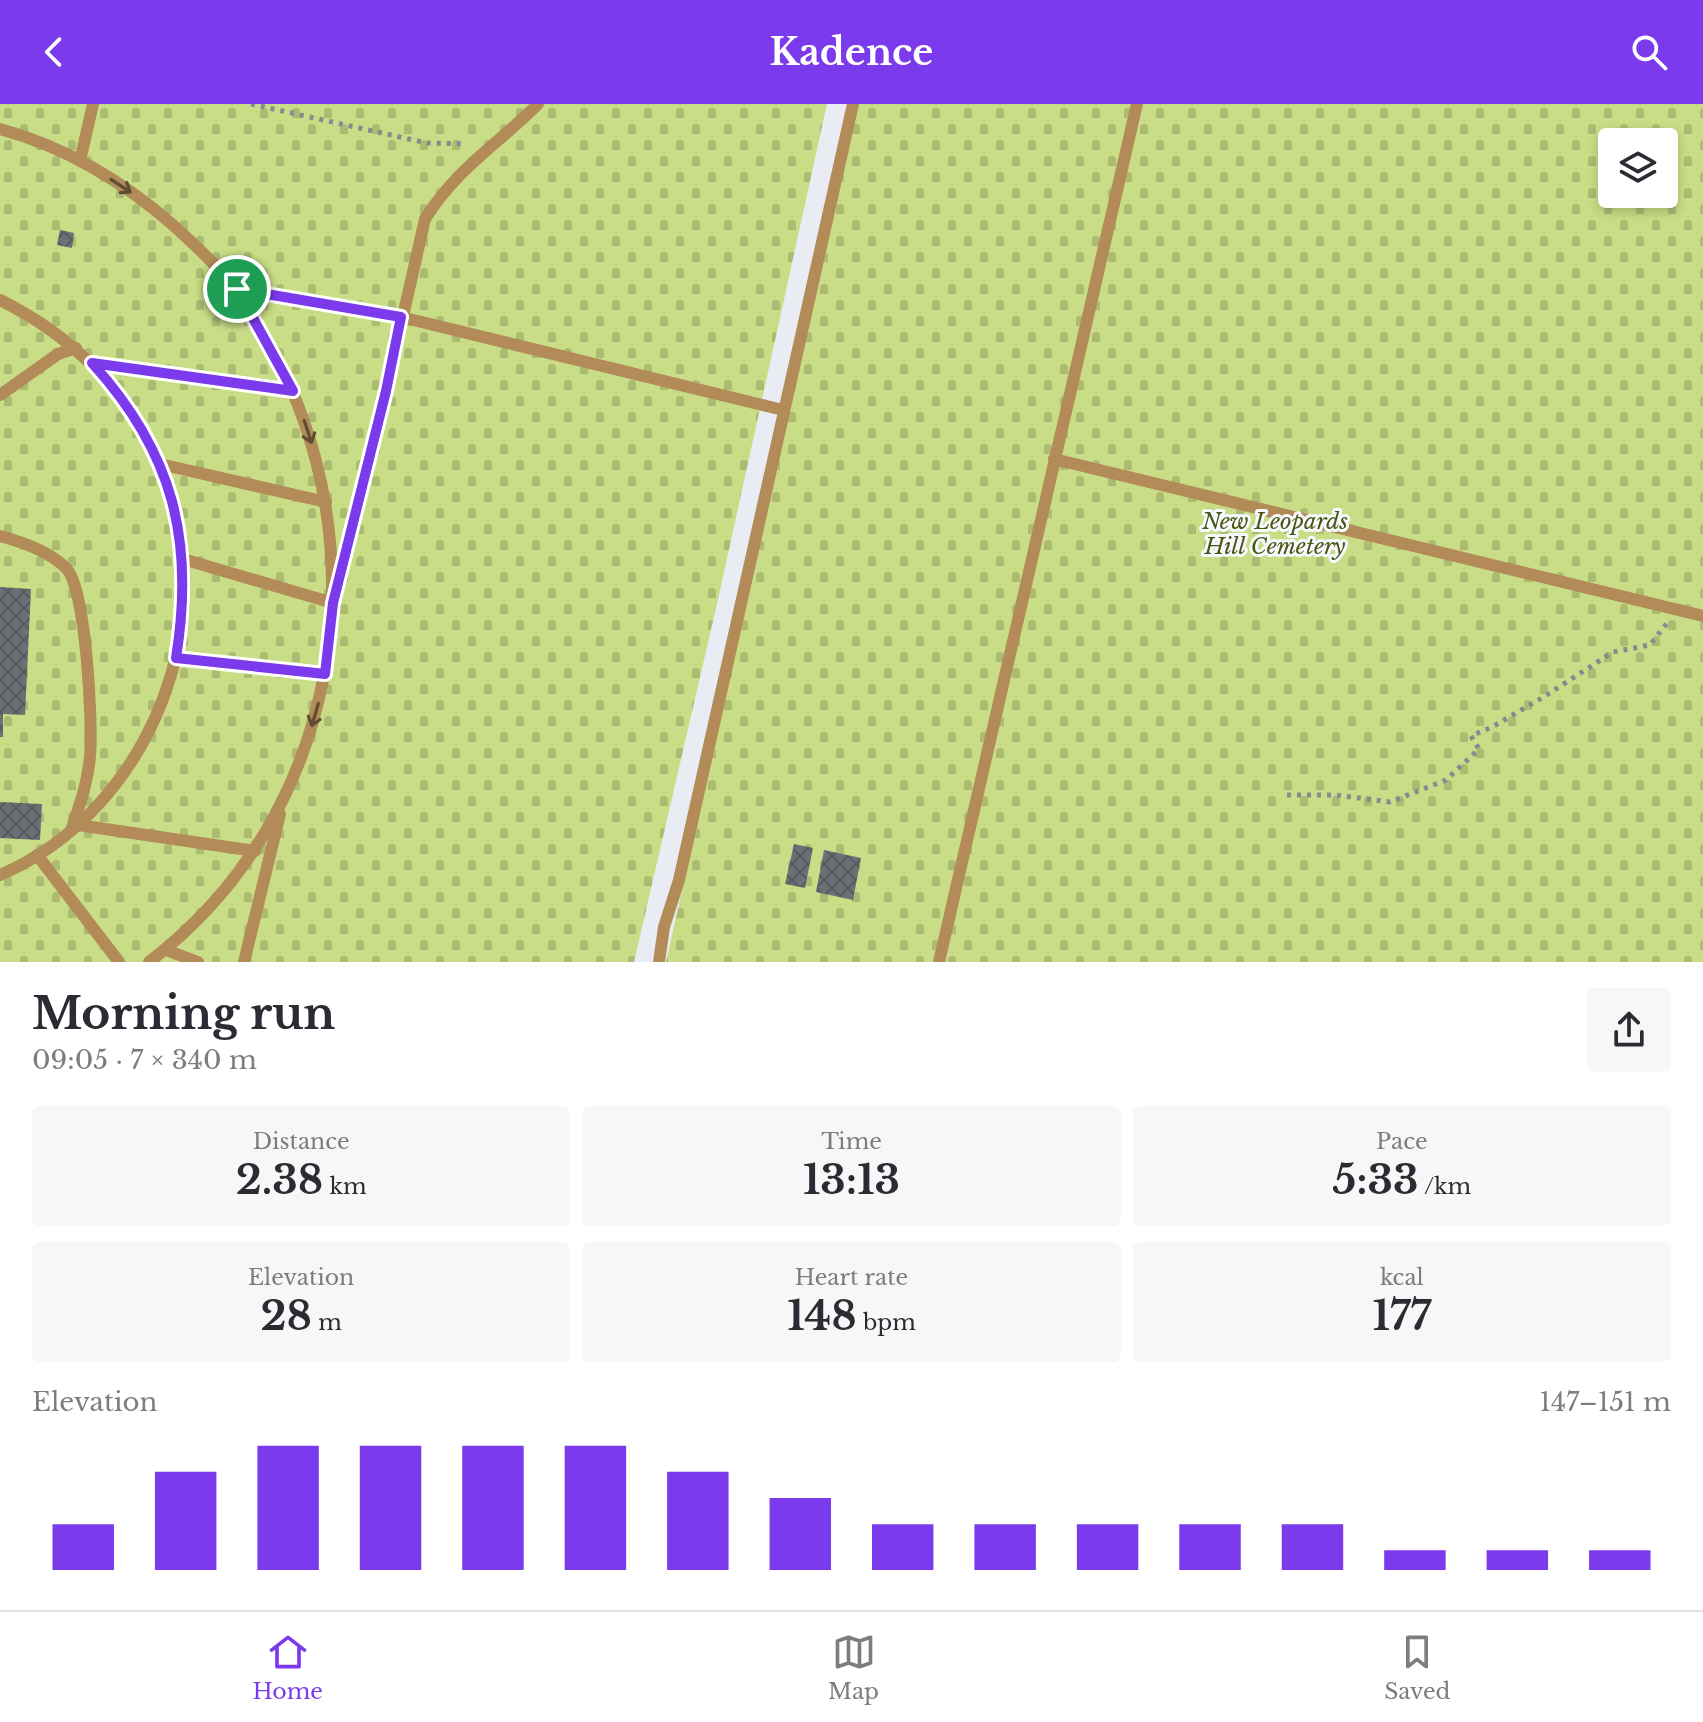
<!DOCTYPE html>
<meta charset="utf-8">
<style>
:root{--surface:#fff;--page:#f7f7f7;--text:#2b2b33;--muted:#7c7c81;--line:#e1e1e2;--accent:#7c3aed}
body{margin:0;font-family:"Libre Baskerville",serif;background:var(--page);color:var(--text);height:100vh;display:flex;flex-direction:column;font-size:30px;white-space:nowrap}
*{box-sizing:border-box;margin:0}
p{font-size:26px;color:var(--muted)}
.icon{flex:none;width:44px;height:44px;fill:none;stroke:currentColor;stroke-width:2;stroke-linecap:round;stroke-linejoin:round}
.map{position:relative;height:858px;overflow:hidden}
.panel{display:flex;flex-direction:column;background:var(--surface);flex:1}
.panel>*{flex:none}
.tools{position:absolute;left:1598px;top:24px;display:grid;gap:16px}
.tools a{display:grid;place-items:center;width:80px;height:80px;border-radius:8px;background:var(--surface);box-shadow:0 4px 12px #0003;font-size:40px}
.pin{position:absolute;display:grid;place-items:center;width:68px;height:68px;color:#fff;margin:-34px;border:4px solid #fff;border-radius:50%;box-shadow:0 2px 8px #0007}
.round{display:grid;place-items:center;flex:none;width:84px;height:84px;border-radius:8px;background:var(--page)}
.overview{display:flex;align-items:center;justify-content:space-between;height:136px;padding:0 32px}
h1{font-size:44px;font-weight:800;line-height:60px}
.metrics{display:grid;grid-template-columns:repeat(3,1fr);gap:12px;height:136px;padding:8px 32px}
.metrics div{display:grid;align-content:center;border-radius:8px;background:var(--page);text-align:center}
.metrics b{font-size:40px;font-weight:800}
.metrics small{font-size:22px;font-weight:400}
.metrics p{font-size:22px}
.chart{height:224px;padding:16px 32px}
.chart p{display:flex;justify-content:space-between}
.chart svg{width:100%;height:144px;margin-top:8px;stroke:var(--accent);stroke-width:6}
header{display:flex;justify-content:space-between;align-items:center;height:104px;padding:0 32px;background:var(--accent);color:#fff;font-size:36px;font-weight:800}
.tabs{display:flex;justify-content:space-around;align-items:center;height:112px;border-top:2px solid var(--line);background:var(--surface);font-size:22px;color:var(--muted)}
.tabs a{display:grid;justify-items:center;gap:4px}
.tabs .selected{color:var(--accent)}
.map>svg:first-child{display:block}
.cemetery{fill:url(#cemetery-stones);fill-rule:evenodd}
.building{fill:url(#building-cross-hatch)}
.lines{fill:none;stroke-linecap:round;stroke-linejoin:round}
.path{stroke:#888a8f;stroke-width:5;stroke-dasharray:4 6;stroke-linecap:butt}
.service{stroke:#b28b58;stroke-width:12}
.oneway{stroke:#5f4c34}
.route-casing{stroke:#fff;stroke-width:16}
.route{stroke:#7c3aed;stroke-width:10}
.labels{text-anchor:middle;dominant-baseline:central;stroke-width:6;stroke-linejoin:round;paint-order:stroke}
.park-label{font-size:22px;font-style:italic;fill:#495610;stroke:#f7f9ff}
</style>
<header><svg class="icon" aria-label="back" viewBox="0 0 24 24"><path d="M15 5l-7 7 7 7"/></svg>Kadence<svg class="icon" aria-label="search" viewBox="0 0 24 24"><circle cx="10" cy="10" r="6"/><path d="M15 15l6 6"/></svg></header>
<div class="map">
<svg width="1703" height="858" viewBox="0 0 1703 858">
<defs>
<pattern id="cemetery-stones" width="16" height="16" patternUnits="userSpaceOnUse" patternTransform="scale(2)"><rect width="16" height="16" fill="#c9dd86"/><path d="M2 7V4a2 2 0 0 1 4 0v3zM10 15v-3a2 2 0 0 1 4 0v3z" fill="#abbc72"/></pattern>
<pattern id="building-cross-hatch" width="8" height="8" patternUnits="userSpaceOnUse" patternTransform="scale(2)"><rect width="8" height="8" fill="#6c6f75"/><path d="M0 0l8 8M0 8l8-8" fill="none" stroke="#575a5e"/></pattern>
</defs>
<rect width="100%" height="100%" fill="#e9ecf3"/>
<!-- cemetery -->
<g class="cemetery">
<path d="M0,0h827l-110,500 -83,358h-634z"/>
<path d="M857,0h846v858h-1037zM1612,38h52v52h-52z"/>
</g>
<!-- building -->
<g class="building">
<path d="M60,126l14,3 -2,15 -15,-3z"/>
<path d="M0,483l31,2 -6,126 -22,-1v23h-3z"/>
<path d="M0,698l42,2 -2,36 -40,-2z"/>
<path d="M794,740l19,4 -8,40 -20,-4z"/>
<path d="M824,746l37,8 -8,42 -37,-8z"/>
</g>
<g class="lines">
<!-- path -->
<g class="path">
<path d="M251,0l176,39 39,1"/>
<path d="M1287,691h49l54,7 56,-22 33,-31 -8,-13 21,-9 50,-29 71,-46 37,-7 17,-22"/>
</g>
<!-- service -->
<g class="service">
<path d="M0,25c64,17 124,53 173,96 22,20 46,42 64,65 12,16 21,35 31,52 116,206 73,474 -119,620"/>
<path d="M80,57l13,-57"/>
<path d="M237,185l164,28 382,93"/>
<path d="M0,196c71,35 124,88 158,160 70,152 -5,349 -158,415"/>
<path d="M92,259l201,28"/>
<path d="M0,291l58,-41 18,-6"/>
<path d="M1054,355l649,157"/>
<path d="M160,360l166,38"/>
<path d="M0,432c23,6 49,15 66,32 20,19 27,157 24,188 -2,25 -10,48 -18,72"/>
<path d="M183,455l150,44 53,-212 39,-172c31,-50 72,-74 113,-115"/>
<path d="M176,554l149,16"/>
<path d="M78,721l177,26"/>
<path d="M37,751l82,107"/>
<path d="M166,846l32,12"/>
<path d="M244,858l36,-148"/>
<path d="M659,858l5,-35 15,-47 174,-776"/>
<path d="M939,858l198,-858"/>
</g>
</g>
<!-- one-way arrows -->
<defs><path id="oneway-shaft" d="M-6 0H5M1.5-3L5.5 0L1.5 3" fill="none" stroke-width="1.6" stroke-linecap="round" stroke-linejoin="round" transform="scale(2)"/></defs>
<g class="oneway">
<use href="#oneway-shaft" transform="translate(121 82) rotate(33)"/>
<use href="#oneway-shaft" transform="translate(308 328) rotate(72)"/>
<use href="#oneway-shaft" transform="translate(315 611) rotate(106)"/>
</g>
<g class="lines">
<defs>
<path id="route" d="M237,185l164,28 -15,74 -53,212 -8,71 -149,-16c19,-118 -3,-206 -84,-295l201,28z"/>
</defs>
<!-- route casing -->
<use href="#route" class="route-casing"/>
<!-- route -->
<use href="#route" class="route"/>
</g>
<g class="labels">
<!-- park labels -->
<g class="park-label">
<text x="1275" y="417">New Leopards<tspan x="1275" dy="25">Hill Cemetery</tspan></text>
</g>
</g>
</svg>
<div class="tools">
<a><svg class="icon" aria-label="layers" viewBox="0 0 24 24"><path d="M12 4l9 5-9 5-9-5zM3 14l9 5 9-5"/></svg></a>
</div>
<div class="pin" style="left:237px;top:185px;background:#1e9e55"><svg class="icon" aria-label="arrive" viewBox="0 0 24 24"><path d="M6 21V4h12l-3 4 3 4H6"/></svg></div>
</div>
<section class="panel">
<div class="overview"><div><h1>Morning run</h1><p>09:05 · 7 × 340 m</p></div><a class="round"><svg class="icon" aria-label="share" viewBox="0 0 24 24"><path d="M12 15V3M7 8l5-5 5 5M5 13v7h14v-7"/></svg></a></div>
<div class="metrics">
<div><p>Distance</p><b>2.38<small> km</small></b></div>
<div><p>Time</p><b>13:13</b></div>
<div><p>Pace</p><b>5:33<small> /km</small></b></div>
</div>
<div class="metrics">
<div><p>Elevation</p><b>28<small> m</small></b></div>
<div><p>Heart rate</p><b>148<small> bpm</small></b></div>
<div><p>kcal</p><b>177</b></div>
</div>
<div class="chart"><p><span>Elevation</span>147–151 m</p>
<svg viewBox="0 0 160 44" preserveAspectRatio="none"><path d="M5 44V30M15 44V14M25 44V6M35 44V6M45 44V6M55 44V6M65 44V14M75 44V22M85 44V30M95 44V30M105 44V30M115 44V30M125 44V30M135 44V38M145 44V38M155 44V38"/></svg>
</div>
</section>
<nav class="tabs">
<a class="selected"><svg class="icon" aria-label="home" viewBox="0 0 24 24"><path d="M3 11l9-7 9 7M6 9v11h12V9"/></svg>Home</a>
<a><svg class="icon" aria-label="map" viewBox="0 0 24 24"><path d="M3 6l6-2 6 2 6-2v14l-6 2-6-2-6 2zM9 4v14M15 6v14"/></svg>Map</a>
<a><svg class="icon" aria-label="saved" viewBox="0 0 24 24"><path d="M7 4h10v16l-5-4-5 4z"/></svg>Saved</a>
</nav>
